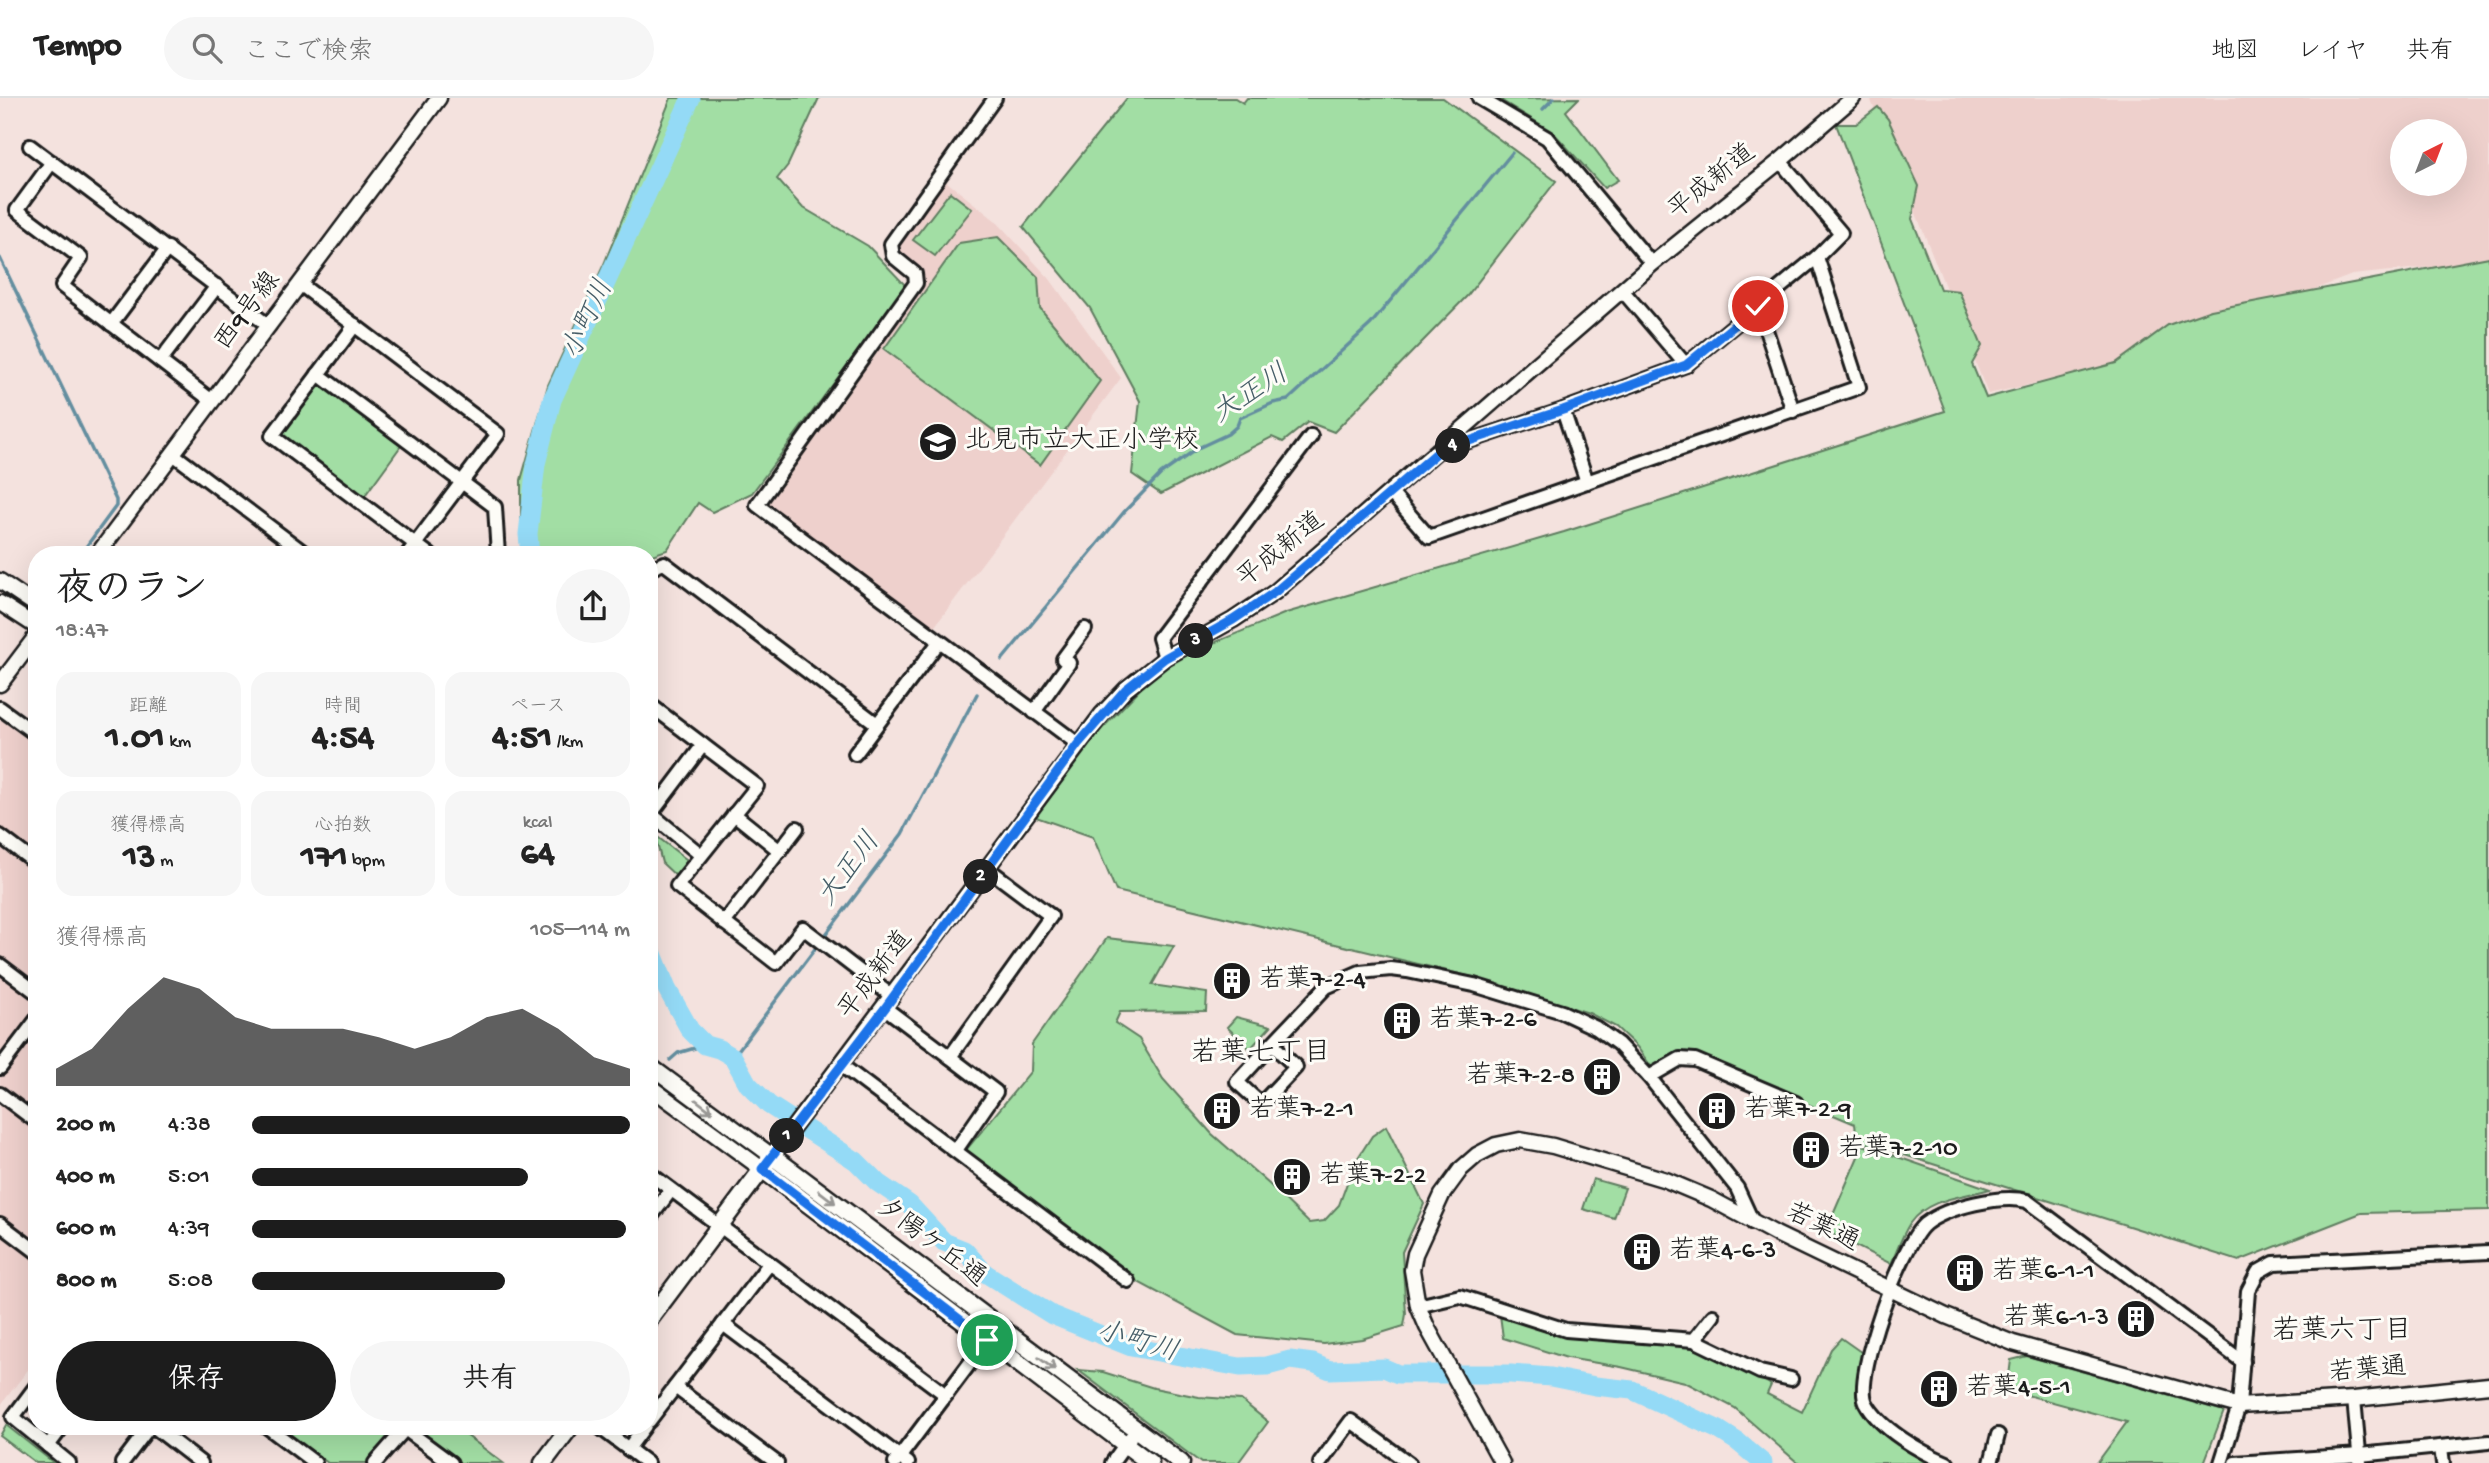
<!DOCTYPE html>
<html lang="ja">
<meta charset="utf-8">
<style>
:root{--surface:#fff;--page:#f6f6f6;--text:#222;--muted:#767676;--line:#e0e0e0;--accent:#1c1c1c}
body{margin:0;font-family:"Gochi Hand","Klee One",sans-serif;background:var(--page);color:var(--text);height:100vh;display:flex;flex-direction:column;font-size:26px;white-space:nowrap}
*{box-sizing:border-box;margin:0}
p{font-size:23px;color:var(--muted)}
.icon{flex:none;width:38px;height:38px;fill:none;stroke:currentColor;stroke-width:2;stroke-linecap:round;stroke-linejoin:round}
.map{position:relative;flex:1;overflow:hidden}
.panel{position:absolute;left:28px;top:448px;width:630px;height:889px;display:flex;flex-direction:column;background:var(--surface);border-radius:28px;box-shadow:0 7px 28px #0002}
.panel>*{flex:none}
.needle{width:46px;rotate:42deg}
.controls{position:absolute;left:2390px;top:21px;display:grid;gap:14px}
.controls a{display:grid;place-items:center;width:77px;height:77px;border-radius:50%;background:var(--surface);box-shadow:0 7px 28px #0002;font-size:35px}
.pin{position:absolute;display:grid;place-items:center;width:60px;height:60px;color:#fff;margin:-30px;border:4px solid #fff;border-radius:50%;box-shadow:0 2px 7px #0007}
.km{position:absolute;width:35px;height:35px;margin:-18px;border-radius:50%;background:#222;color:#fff;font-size:19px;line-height:35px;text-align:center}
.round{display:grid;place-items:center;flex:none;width:74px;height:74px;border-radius:37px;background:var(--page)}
.head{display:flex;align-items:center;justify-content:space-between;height:119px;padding:0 28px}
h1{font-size:38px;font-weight:800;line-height:52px}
.figures{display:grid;grid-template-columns:repeat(3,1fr);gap:10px;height:119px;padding:7px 28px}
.figures div{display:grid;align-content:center;border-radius:18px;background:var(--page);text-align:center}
.figures b{font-size:35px;font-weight:800}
.figures small{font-size:19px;font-weight:400}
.figures p{font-size:19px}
.chart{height:196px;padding:14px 28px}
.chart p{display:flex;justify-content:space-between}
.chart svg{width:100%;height:126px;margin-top:7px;fill:var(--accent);opacity:.7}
.button{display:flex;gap:14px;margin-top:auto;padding:14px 28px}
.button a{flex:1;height:80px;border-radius:42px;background:var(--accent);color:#fff;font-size:28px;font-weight:800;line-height:80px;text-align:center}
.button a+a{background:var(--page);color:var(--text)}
ul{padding:0 28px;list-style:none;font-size:23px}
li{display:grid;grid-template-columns:112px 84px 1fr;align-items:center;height:52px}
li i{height:18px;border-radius:9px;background:var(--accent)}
header{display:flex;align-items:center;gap:42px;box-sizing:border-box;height:98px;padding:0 35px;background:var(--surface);border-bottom:2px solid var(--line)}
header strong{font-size:33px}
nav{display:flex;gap:38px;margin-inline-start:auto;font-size:24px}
.search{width:490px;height:63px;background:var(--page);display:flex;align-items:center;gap:18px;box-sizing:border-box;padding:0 24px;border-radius:38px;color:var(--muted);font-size:26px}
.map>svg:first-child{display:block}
.built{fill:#eed0cc;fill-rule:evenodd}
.green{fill:#a2dea4;stroke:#5f7d60;stroke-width:2}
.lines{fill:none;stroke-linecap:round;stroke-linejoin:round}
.stream{stroke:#648e9f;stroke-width:3.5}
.river{stroke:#94daf6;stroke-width:19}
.minor-casing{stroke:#1c1c1c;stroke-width:18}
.tertiary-casing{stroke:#1c1c1c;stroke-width:19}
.secondary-casing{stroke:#1c1c1c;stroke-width:21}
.minor{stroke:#fdfcf7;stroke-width:12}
.tertiary{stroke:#fdfcf7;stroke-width:14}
.secondary{stroke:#fdfcf7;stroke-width:16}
.oneway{stroke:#989794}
.route-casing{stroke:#fff;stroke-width:14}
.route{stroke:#1a73e8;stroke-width:9}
.labels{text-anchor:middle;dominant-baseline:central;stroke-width:6;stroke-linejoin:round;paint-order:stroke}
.street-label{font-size:26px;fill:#1c1c1c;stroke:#fdfcf7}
.poi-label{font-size:26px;fill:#1c1c1c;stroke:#fdfcf7;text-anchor:start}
.water-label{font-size:28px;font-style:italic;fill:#465e68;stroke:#fdfcf7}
.neighbourhood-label{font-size:28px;fill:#1c1c1c;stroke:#fdfcf7}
</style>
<header>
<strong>Tempo</strong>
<div class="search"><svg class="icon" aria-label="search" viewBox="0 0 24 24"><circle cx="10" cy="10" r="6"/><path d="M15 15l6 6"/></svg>ここで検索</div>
<nav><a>地図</a><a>レイヤ</a><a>共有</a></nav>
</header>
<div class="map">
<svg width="2489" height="1365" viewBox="0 0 2489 1365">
<rect width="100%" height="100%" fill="#f4e2de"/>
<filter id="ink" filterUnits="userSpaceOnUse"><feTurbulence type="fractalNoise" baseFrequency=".0143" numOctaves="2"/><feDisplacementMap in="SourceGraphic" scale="14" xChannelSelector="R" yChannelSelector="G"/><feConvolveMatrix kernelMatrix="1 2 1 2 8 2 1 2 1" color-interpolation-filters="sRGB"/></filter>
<g filter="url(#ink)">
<!-- built -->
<g class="built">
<path d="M1870,0h619v163l-137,14 -233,89 -131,30zM2403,33h52v53h-52z"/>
<path d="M938,77l58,46 54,58 71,99 -192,256 -172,-129 159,-222 -25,-39z"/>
<path d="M0,621l37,27v612l-37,48z"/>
</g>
<!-- green -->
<g class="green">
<path d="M671,0h148l-31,67 -11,14 25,28 66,39 38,40 -154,207 -40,19 -14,-9 -31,47 -18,6 -128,-1v-75l27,-95 56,-121z"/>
<path d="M1127,0h108l8,5 4,-5h196l113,83 -89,115 -133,136 -26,-10 -25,20 -11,-5 -111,57 -29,-20 8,-73 -50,-93 -67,-81z"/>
<path d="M1579,0l-13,13 52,69 -14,8 -51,-56 -54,-33z"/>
<path d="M1878,9l10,12 31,67 -7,33 28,70 19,2 23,55 -10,18 14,34 130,-35 52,-38 43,-15 278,-53v953l-128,3 -122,48 -382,-121 -2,-16 -172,-72 -30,17 -16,-22 -21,-20 -27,-14 -117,-36 -356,-86 -23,-54 -57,-20 59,-81 70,-73 121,-50 278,-81 381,-121 -109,-287h20z"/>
<path d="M950,94l22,17 -37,47 -22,-16z"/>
<path d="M998,139l40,40 2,31 60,73 -60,84 -156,-116 75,-106z"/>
<path d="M322,285l81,60 -40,55 -82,-62 -1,-6 35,-46z"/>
<path d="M655,737l36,28 -12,16 -17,-16z"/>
<path d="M1107,840l67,8 -22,39 55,8 -1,18 -86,1 -5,11 24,16 24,40 49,55 57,50 40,39 15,-2 15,-16 15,-41 18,-28 14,-10 38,78 -22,48 4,62 -2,12 -42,13 -38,5 -87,-9 -101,-54 -170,-131 65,-79 1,-27z"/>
<path d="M1236,919l35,9 -21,23 -23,-22z"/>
<path d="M1863,1047l127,44c-27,8 -62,9 -80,34 -8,12 -13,28 -19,41l-65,-33z"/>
<path d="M1593,1081l32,9 -11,30 -31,-9z"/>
<path d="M1500,1217l196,28 43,21 32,21 -4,9 35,18 29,-63 10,-11 27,19c-5,12 -10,23 -9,37 0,25 48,56 67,69h-128l-63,-55 -50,-26 -64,-15 -54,-9 -64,-20z"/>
<path d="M2027,1258l197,55 -20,52h-107l30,-41 -104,-28 -15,-10 3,-24z"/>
<path d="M1078,1272l25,2 51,16 45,9 42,3 27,22 -30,41h-37z"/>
<path d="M6,1327l48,38h-18l-36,-27z"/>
<path d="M277,1328h121l-27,37h-43z"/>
<path d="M409,1328h45l49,37h-44z"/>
</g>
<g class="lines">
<!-- stream -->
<g class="stream">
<path d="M1543,11l11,-11"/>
<path d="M0,160l116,242v6l-36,49"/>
<path d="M1002,562l122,-148 37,-38 37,-26 30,-14 9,-8 3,-8 33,-15 15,-3 83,-76 141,-171"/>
<path d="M733,959l169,-223 75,-140"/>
<path d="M670,962l8,-7 27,-8"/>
</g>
<!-- river -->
<g class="river">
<path d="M530,457l-2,-21 8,-70 16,-64 139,-302"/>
<path d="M649,846l18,45 23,41 15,15 14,4 14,8 15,27 21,21 87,56 22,22 31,21 35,38 20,8 21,23 67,42 79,32 109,20 27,-1 23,-6 23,3 17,7 54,-2 14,6h113l40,3 44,9 37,4 87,40 19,12 25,21"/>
</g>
<defs>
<g id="minor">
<path d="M995,0l-104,146 2,12 22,18 1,9 -159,222 321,239"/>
<path d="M1479,0l68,40 105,126"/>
<path d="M30,48l239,180"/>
<path d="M52,64l-35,48 64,48 -19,28 150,115"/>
<path d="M300,186l198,150 -91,121"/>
<path d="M1622,192l64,75"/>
<path d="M1758,208l35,105"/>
<path d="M111,226l57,-76"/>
<path d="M355,227l-83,111 158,119"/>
<path d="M160,263l57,-75"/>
<path d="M318,276l177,133 3,48"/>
<path d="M1563,312l24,72"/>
<path d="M1439,353l124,-41 123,-45 131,-108 24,-24 -61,-72"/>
<path d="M173,356l134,101"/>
<path d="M1390,394l39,45 430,-150 -42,-130"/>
<path d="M649,471l15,-6 213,161"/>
<path d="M1165,560l-6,-20 152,-202"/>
<path d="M649,606l108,82 -80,100 99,77 27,-35 90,69"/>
<path d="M0,610l37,27"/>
<path d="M1034,614l35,-49 -6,-4 22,-30"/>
<path d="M855,656l84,-112"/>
<path d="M734,716l46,37"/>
<path d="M0,738l37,28"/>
<path d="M701,757l-50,-41 52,-69"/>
<path d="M724,825l73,-95"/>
<path d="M0,867l37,28"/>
<path d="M885,910l111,84 -40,58"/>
<path d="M1272,946l54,-57 34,-15 31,-3 16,2 67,14 88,27 34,16 22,16 31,33 88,111 16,35"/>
<path d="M1272,946l24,23 -35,37 -24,-22z"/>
<path d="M950,959l101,-141 -64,-48"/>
<path d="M841,967l287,216"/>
<path d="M0,970l37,-49"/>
<path d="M1649,979l31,-18 15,1 101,43"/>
<path d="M0,996l37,28"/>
<path d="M649,1075l297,222"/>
<path d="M649,1121l22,-29"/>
<path d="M0,1126l37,28"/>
<path d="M1418,1208l42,-10 106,34 128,10 66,32 31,7"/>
<path d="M723,1226l185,139"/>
<path d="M1694,1242l19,-24"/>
<path d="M37,1287l-24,32 56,46"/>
<path d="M675,1289l102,76"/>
<path d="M2354,1301l6,64"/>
<path d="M649,1323l120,-157"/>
<path d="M153,1328l48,37"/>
<path d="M266,1328l49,37"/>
<path d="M598,1328l49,37"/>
<path d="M48,1348l15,-20"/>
<path d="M2441,1350l2,15"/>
<path d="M628,1351l17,-23"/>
<path d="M122,1365l28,-37"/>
<path d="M375,1365l30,-34 46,34"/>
<path d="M895,1365l96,-128"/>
<path d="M1112,1365l18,-25"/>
<path d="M1320,1365l31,-42 58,42"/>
<path d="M1947,1365c-26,-11 -67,-34 -81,-60 -13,-27 36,-160 59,-179 22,-17 77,-30 102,-23l216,161"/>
<path d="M1991,1365l7,-28"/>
<path d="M2221,1365l18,-57 9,-115 10,-19 16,-9 215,-11"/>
<path d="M2235,1365l125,-8 129,-13"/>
</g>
<g id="tertiary">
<path d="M97,457l342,-457"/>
<path d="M0,483l37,25"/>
<path d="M0,505l37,24"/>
<path d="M0,586l37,-49"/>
<path d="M649,967l123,91 330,-442 24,-25 39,-31 68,-38 42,-28 377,-328 128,-103 73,-63"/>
<path d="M649,988l113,83"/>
<path d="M1502,1365l-75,-136 -9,-21 -6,-36 3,-16 27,-59 19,-26 16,-14 19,-10 24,-5 33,6 113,34 45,19 65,35 170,82 67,27 226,63 115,-7 135,-14"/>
</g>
<g id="secondary">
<path d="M762,1071l388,294"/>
<path d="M649,1222l123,-164 409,307"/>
<path d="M543,1365l28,-37"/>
</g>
</defs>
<!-- minor casing -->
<use href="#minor" class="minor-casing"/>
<!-- tertiary casing -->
<use href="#tertiary" class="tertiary-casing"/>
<!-- secondary casing -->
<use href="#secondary" class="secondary-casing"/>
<!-- minor -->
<use href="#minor" class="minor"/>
<!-- tertiary -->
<use href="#tertiary" class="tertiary"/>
<!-- secondary -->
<use href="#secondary" class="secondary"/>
</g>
<!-- one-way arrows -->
<defs><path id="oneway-shaft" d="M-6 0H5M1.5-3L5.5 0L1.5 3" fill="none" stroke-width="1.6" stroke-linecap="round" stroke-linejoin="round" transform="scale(1.75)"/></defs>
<g class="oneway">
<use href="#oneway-shaft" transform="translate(704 1008) rotate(37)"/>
<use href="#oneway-shaft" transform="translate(827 1099) rotate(37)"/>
<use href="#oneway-shaft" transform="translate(1047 1266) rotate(37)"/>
</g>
</g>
<g class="lines" filter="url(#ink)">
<defs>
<path id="route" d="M987,1242l-225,-171 123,-161 193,-264 48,-55 39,-31 68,-38 42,-28 164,-141 124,-41 123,-45 72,-59"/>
</defs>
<!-- route casing -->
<use href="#route" class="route-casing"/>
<!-- route -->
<use href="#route" class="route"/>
</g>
<!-- icons -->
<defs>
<symbol id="school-disc" viewBox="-11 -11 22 22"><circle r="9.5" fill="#1c1c1c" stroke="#fdfcf7"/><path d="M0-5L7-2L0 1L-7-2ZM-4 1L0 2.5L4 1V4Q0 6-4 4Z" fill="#fff"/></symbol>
<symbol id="building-disc" viewBox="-11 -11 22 22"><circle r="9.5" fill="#1c1c1c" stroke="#fdfcf7"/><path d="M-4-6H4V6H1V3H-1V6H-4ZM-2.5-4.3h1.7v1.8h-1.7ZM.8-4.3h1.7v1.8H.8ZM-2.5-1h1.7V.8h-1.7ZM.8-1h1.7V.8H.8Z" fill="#fff"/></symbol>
</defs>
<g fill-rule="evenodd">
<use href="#school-disc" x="916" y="322" width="44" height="44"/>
<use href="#building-disc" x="1210" y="861" width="44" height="44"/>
<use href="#building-disc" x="1380" y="901" width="44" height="44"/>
<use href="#building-disc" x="1580" y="957" width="44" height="44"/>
<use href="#building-disc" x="1200" y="991" width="44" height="44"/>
<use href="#building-disc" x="1695" y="991" width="44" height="44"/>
<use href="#building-disc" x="1789" y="1030" width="44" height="44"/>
<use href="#building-disc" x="1270" y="1057" width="44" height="44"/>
<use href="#building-disc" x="1620" y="1132" width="44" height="44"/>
<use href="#building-disc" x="1943" y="1153" width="44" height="44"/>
<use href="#building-disc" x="2114" y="1199" width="44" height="44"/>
<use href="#building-disc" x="1917" y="1269" width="44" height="44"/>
</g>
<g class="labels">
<!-- street labels -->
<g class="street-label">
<text transform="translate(1713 85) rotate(-39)">平成新道</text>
<text transform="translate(249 214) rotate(-53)">西9号線</text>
<text transform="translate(1282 453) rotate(-39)">平成新道</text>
<text transform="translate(877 878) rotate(-53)">平成新道</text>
<text transform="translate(1822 1131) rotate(26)">若葉通</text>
<text transform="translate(930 1146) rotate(37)">夕陽ケ丘通</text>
<text transform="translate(2368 1274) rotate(-5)">若葉通</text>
</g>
<!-- poi labels -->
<g class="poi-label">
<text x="965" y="344">北見市立大正小学校</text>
<text x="1259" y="883">若葉7-2-4</text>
<text x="1429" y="923">若葉7-2-6</text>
<text x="1575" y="979" text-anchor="end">若葉7-2-8</text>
<text x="1249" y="1013">若葉7-2-1</text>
<text x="1744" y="1013">若葉7-2-9</text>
<text x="1838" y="1052">若葉7-2-10</text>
<text x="1319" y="1079">若葉7-2-2</text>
<text x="1669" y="1154">若葉4-6-3</text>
<text x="1992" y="1175">若葉6-1-1</text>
<text x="2109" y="1221" text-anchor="end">若葉6-1-3</text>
<text x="1966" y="1291">若葉4-5-1</text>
</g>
<!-- water labels -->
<g class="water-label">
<text transform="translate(589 222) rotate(-65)">小町川</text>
<text transform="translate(1251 297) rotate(-33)">大正川</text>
<text transform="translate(850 772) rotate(-53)">大正川</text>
<text transform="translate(1137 1245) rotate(16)">小町川</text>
</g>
<!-- neighbourhood labels -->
<g class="neighbourhood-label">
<text x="1261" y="956">若葉七丁目</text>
<text x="2342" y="1234">若葉六丁目</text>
</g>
</g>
</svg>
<div class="controls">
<a><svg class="needle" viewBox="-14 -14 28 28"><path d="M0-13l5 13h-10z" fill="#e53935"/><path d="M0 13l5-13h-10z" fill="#767676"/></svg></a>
</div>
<div class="pin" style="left:987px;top:1242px;background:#1e9e55"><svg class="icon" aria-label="arrive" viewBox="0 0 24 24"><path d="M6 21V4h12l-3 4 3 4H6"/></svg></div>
<div class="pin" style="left:1758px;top:208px;background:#d93025"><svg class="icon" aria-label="check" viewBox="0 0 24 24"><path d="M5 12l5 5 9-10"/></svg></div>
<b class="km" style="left:787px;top:1038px">1</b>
<b class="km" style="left:981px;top:779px">2</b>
<b class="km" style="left:1196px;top:543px">3</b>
<b class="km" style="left:1453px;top:348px">4</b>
<section class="panel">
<div class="head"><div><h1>夜のラン</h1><p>18:47</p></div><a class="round"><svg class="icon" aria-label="share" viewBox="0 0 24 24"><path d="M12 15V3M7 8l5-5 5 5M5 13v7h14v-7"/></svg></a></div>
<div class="figures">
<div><p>距離</p><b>1.01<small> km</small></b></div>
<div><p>時間</p><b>4:54</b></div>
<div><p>ペース</p><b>4:51<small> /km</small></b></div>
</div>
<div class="figures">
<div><p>獲得標高</p><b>13<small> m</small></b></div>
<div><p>心拍数</p><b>171<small> bpm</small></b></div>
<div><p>kcal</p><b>64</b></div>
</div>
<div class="chart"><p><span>獲得標高</span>105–114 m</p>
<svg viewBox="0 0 160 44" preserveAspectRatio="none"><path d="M0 44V38L10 31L20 17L30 6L40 10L50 20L60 24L70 24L80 24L90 27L100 31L110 27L120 20L130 17L140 24L150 34L160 38V44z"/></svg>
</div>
<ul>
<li><b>200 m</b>4:38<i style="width:100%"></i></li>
<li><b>400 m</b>5:01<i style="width:73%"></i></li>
<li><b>600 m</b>4:39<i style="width:99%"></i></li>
<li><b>800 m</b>5:08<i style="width:67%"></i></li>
</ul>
<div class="button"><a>保存</a><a>共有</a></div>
</section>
</div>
